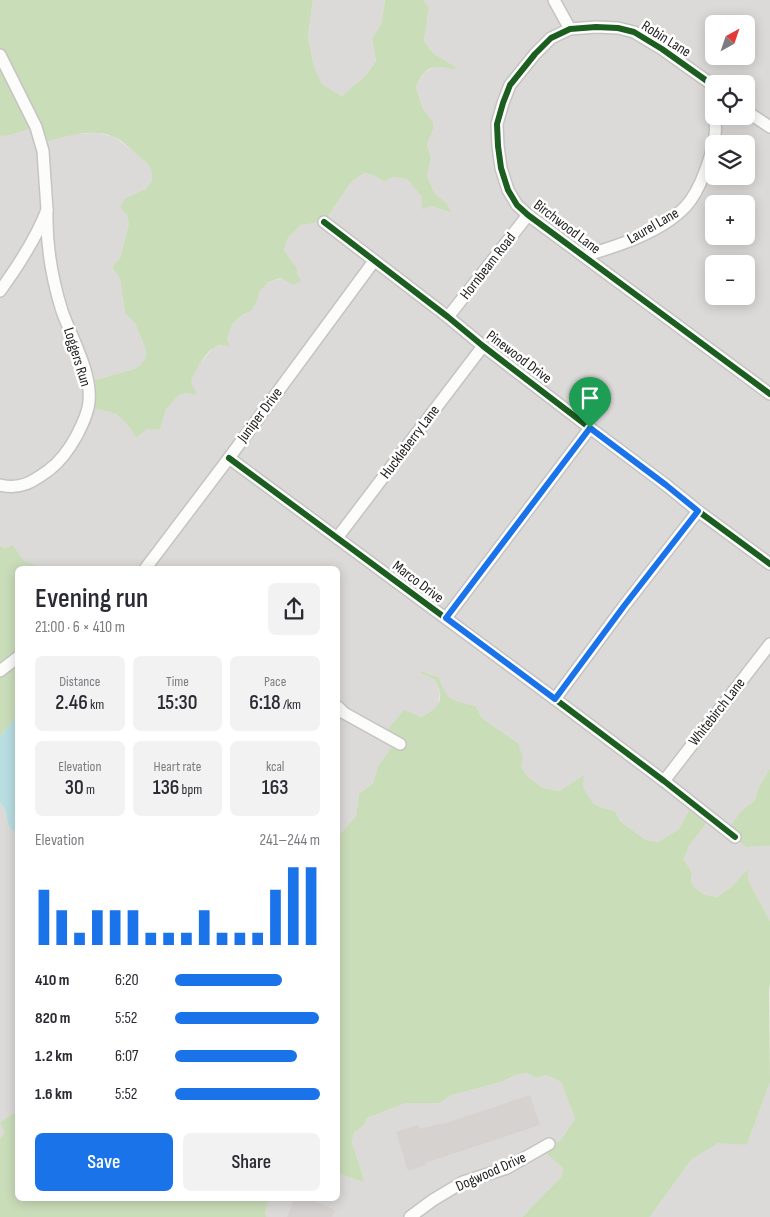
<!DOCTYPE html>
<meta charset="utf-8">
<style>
:root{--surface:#fff;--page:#f2f2f3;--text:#2b2b33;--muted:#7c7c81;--accent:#1a73e8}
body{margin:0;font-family:"Sofia Sans Condensed",sans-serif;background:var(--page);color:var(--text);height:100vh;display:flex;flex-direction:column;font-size:19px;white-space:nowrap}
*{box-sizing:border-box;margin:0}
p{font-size:16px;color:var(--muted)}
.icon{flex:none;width:28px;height:28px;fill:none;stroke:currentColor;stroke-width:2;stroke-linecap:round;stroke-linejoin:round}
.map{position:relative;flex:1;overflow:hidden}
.details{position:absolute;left:15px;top:566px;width:325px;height:635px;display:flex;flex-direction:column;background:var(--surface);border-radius:8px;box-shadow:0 2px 12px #0003}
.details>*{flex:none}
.needle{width:32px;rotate:40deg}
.controls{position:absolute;left:705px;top:15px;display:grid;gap:10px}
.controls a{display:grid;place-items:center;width:50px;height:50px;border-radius:8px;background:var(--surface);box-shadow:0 2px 12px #0003;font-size:25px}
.pin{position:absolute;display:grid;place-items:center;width:42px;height:42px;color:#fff;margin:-51px -21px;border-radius:50% 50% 50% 0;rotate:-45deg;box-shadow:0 0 5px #0007}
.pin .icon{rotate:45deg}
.round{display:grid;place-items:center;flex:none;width:52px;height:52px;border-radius:8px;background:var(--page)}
.headline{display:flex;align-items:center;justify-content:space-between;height:85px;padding:0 20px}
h1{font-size:28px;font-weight:600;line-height:38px}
.metrics{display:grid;grid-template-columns:repeat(3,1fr);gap:8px;height:85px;padding:5px 20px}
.metrics div{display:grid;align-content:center;border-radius:8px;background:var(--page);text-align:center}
.metrics b{font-size:21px;font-weight:600}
.metrics small{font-size:14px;font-weight:400}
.metrics p{font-size:14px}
.chart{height:140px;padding:10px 20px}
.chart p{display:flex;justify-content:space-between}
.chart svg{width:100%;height:90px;margin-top:5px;stroke:var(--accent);stroke-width:6}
.primary-button{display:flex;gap:10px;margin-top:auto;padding:10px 20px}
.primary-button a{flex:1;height:58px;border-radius:8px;background:var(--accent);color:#fff;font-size:20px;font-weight:600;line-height:58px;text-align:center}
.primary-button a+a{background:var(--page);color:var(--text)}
ul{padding:0 20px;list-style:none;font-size:16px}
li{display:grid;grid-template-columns:80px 60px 1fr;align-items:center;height:38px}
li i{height:12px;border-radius:6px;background:var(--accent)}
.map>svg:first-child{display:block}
.residential{fill:#dcdad8;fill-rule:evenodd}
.forest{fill:#caddb9}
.water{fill:#b8dee2}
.building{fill:#d5d2cf}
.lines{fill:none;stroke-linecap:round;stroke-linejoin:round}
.street-casing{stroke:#c5c4c2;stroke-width:14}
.street{stroke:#fcfcfb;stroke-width:11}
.cycleway-casing{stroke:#fff;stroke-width:9}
.cycleway{stroke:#1b5e20;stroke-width:6}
.route-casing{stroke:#fff;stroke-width:10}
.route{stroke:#1a73e8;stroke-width:6}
.labels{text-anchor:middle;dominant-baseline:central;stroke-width:5;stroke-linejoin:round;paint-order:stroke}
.street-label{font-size:15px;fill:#1e1e1e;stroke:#fff}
</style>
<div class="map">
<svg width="770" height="1217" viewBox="0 0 770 1217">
<rect width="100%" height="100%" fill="#edeae6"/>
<!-- residential -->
<g class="residential">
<path d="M313,0h72l-4,24 -9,15 4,22 -11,15 -23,20 -20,-12 -8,-17 -6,-31z"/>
<path d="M423,0h347v768l-11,19 -4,13 -14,11 5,36 24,-1v75l-22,-41v-11l-18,19 -13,9 -11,-2 -11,-7 -4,-7 1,-8 -8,-14 5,-13 20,-26 -17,-16 -13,25 -21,13 -12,-2 -26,-19 -5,-10 -15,-4 -7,-4 -10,-16 -23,4 -17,-3 -16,-12 -6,-10 -3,-23 -36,-25 -6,-12 -22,-5 -10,-9 -5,-15 -11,-3 -6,-3 -2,2 15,7 5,13 -2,12 -7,7 -10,5 -29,29 -14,20 -5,17 -14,11 -3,22 -17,19h-1v-266h-298l-2,-3 -14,-4 -11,-17 -8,3 -5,-2v-410l1,-1h10l24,-8 7,16 32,-9 23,-1 18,4 35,28 3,9 -1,7 -7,8 -19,9 1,17 2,8 -9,35 -8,9 8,12 5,34 10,10 11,27 -1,9 -5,6 -6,4 -46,13 1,25 27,7 12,11 8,13 12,-10 12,2 6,-21 13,-14 7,-2 11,-26 16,-19 8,-3 6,-6 5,-14 10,-10 9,-4 5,-7 4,-13 9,-9 28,-8v-6l-13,-18 4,-12 13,-13 23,-3 28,-41 13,-8 10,3 9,6 9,-5 14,2 24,27 19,7 -4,-11 -11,-8 -8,-18 4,-18 -4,-14 7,-16 -1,-6 -10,-13 -7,-22 9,-15 10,-5h9l10,3 2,-3 -22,-13 -10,-13 5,-34zM714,24h32v32h-32zM714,84h32v32h-32zM714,144h32v32h-32zM714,204h32v32h-32zM714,264h32v32h-32z"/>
<path d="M0,802l5,8 4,17 9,6 -1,278 -17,11 4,10 -4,7z"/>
<path d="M526,1073l11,5 9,-3 15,7 14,37 -15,22 -19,7 22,20 -2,9 -39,40h-255l-2,-4 4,-14h69v-26l24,9 2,-3 -12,-37 2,-9 10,-8 3,-7 39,-15h33l13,-8 49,-13 15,-7z"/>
<path d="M770,1082v135h-120l41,-57 27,-18 29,3z"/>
</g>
<!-- forest -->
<g class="forest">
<path d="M0,0h313l-5,36 6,31 8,17 20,12 23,-20 11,-15 -4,-22 9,-15 4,-24h38l6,7 -5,34 10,13 22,13 -2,3c-9,-3 -22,-6 -30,3 -3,4 -6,10 -8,14l7,22 10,13 1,6 -7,16 4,14 -4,18 8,18 11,8 5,11 -20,-7 -9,3v-12l-15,-18 -14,-2 -9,5 -9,-6 -10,-3 -13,8 -28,41 -23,3 -13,13 -4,12 13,18v6l4,7 -7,4 -14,-7 -11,4 -9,9 -4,13 -5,7 -9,4 -10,10 -5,14 3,8c-3,-1 -5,-2 -8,-2 -14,0 -27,26 -31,37l6,13 -11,-2 -7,2 -13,14 -6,21 -12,-1 -12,9 -8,-13 -12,-11 -27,-7 -1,-25 46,-13 6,-4 5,-6 1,-9 -11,-27 -10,-10 -5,-34 -8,-12 8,-9 9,-35 -2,-8 -7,-8 6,-9 19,-9 7,-8c1,-16 -5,-18 -16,-27 -7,-6 -14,-14 -22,-17 -22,-10 -50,0 -72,6l-7,-16 -24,8 -11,1z"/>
<path d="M13,545l11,16 14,5 2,3h-22l-1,146 -17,22v-191l5,2z"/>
<path d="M422,671l6,3 11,3c8,25 13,23 37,29l6,12 36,25 5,14 -2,9 6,10 16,12 17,3 24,-16 -1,12 10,16 7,4 15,4 5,10 26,19 12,2 21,-13 13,-25 17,16 -20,26 -5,13 8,14 -1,8 4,7 11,7 11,2 13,-9 18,-19v11l22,41v63l-1,5 1,93 -23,63 -29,-2 -27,17 -41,57h-128l39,-40 2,-9 -23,-20 20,-7 15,-22 -14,-37 -15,-7 -9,3 -11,-5 -10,2 -15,7 -49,13 -13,8h-33l-39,15 -3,7 -10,8 -2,9 12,37 -2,3 -24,-9v-338h1l17,-19 3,-22 14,-11 5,-17 14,-20 -9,-11 21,-25 17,7c10,-5 21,-11 19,-25 -1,-3 -3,-8 -5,-12l-15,-7z"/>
<path d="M770,768v78l-24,1 -18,-17 13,-19 14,-11 4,-13z"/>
<path d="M17,1111l1,88h251l-4,14 2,4h-267v-78l4,-7 -4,-10z"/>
</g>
<!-- water -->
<path class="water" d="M17,715v118l-8,-6 -4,-17 -5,-8v-65z"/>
<!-- building -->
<g class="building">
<path d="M530,1095l10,30 -115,38 1,2 -18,6 -12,-39 22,-7 2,4 19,-5 1,1z"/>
<path d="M294,1199h15l26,11 -3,7h-45z"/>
</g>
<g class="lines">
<defs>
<g id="street">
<path d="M554,0l16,29"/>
<path d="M0,55l36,72 7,24 4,59"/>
<path d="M714,86l-52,-37 -28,-17 -16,-4 -22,-1 -26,2 -19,9 -16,16 -25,31 -7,18 -6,21 1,22 3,22 7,22 9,15 11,10 242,179"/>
<path d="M746,111l24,16"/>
<path d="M324,222l124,95 35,29 107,82 76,57 32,26 72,53"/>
<path d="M584,256c34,-10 78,-24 102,-50 14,-15 26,-50 29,-71 1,-6 0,-13 0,-19"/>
<path d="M0,291c18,-25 36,-52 47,-81 -1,34 5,69 15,101 10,28 30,62 27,91 -1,12 -7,23 -12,33 -7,13 -16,26 -28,35 -17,12 -28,20 -49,15"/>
<path d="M448,317l80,-102"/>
<path d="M229,458l326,241 109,82 71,56"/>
<path d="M337,538l146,-192"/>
<path d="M145,569l84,-111 145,-197"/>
<path d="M446,618l144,-190"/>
<path d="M0,671l18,-14"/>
<path d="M555,699l69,-93 74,-95"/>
<path d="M338,707l6,6 56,31"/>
<path d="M664,781l106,-137"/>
<path d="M410,1217l23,-17 30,-18 44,-14 42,-24"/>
</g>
</defs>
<!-- street casing -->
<use href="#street" class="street-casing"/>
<!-- street -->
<use href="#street" class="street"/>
<defs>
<g id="cycleway">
<path d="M714,86l-52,-37 -28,-17 -16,-4 -22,-1 -26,2 -19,9 -16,16 -25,31 -7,18 -6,21 1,22 3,22 7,22 9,15 11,10 242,179"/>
<path d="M324,222l124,95 35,29 107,82 76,57 32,26 72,53"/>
<path d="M229,458l326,241 109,82 71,56"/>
</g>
</defs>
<!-- cycleway casing -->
<use href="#cycleway" class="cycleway-casing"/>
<!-- cycleway -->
<use href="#cycleway" class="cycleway"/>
</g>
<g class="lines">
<defs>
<path id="route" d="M590,428l76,57 32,26 -74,95 -69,93 -109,-81z"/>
</defs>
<!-- route casing -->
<use href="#route" class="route-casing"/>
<!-- route -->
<use href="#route" class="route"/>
</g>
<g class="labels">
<!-- street labels -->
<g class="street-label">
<text transform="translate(666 39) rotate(32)">Robin Lane</text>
<text transform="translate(653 226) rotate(-30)">Laurel Lane</text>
<text transform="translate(567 227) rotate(37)">Birchwood Lane</text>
<text transform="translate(488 266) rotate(-52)">Hornbeam Road</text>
<text transform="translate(77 357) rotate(73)">Loggers Run</text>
<text transform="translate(519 357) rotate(37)">Pinewood Drive</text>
<text transform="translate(260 415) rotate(-53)">Juniper Drive</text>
<text transform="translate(410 442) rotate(-53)">Huckleberry Lane</text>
<text transform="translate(418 582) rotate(37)">Marco Drive</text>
<text transform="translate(717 712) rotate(-52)">Whitebirch Lane</text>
<text transform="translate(491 1172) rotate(-24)">Dogwood Drive</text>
</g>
</g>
</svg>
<div class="controls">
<a><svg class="needle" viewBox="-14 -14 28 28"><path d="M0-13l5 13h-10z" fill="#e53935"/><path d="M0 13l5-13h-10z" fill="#7c7c81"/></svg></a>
<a><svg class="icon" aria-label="locate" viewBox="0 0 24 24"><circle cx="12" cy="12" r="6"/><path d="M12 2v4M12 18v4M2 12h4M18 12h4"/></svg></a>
<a><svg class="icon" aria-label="layers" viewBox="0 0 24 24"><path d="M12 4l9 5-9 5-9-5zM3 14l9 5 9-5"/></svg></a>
<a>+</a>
<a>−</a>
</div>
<div class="pin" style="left:590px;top:428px;background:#1e9e55"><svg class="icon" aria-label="arrive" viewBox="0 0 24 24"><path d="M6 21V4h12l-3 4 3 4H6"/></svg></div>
<section class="details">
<div class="headline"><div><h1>Evening run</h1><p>21:00 · 6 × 410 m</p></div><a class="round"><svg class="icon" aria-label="share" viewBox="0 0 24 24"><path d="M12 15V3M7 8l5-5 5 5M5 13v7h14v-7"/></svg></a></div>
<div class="metrics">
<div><p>Distance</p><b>2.46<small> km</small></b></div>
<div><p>Time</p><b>15:30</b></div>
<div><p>Pace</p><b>6:18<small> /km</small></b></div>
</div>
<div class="metrics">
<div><p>Elevation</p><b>30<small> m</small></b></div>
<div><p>Heart rate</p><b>136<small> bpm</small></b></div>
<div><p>kcal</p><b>163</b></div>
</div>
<div class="chart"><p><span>Elevation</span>241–244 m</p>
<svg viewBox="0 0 160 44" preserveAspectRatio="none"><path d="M5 44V17M15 44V27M25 44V38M35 44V27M45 44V27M55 44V27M65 44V38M75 44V38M85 44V38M95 44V27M105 44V38M115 44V38M125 44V38M135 44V17M145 44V6M155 44V6"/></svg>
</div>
<ul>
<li><b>410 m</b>6:20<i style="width:74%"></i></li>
<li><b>820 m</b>5:52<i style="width:99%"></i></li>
<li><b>1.2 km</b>6:07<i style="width:84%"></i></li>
<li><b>1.6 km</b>5:52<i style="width:100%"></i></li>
</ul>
<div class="primary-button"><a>Save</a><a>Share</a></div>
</section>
</div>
